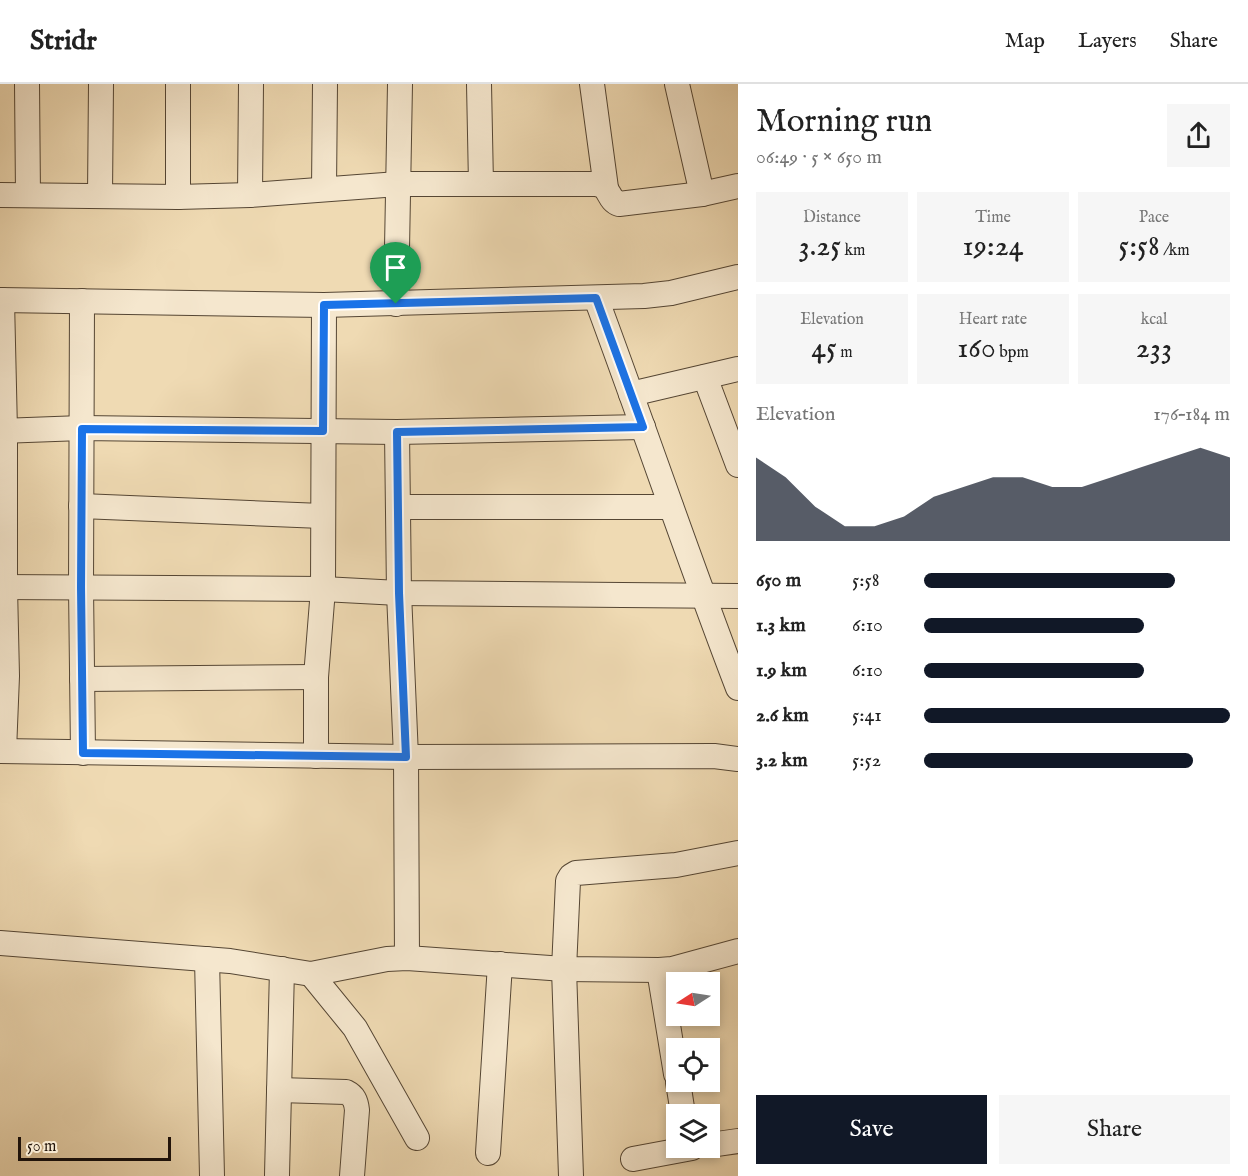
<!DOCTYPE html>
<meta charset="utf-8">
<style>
:root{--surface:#fff;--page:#f6f6f6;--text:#222;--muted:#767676;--line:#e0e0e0;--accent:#111827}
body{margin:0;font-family:"IM FELL English",serif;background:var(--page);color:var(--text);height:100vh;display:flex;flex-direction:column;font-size:22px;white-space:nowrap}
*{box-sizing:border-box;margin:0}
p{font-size:20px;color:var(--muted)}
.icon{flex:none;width:33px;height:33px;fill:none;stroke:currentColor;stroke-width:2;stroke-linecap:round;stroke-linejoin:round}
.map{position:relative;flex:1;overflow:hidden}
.side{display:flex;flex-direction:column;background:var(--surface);width:510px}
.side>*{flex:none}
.needle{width:39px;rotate:258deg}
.fabs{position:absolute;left:666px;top:888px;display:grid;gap:12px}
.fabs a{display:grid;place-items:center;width:54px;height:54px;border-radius:0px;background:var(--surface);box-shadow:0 3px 9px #0003;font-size:30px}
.scale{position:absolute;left:18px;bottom:15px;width:153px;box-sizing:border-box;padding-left:6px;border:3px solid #22140a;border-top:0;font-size:16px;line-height:21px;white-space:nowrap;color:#22140a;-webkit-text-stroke:4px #f5e7ce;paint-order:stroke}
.pin{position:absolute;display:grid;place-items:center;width:51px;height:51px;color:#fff;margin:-62px -26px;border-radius:50% 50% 50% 0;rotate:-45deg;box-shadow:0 0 6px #0007}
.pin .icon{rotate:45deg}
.round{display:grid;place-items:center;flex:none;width:63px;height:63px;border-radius:0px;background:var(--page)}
.summary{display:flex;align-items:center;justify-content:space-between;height:102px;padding:0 18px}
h1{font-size:33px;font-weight:600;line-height:45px}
.figures{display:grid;grid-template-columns:repeat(3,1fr);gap:9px;height:102px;padding:6px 18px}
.figures div{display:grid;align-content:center;border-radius:0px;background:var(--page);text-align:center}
.figures b{font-size:30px;font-weight:600}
.figures small{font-size:16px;font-weight:400}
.figures p{font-size:16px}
.chart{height:168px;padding:12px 18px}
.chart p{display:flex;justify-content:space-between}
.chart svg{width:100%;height:108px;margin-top:6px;fill:var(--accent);opacity:.7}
.primary-button{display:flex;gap:12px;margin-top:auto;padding:12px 18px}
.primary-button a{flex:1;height:69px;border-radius:0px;background:var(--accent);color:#fff;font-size:24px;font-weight:600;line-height:69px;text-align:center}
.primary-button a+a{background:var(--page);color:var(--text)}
ul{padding:0 18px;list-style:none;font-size:20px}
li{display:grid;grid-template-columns:96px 72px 1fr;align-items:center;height:45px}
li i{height:15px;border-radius:8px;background:var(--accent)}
header{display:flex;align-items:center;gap:36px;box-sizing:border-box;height:84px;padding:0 30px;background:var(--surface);border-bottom:2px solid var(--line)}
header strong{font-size:28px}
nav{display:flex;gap:33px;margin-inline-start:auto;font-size:21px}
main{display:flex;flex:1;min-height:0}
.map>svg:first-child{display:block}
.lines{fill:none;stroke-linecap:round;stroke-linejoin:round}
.minor-casing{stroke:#554634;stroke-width:26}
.minor{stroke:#f5e7ce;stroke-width:24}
.route-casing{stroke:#fff;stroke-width:12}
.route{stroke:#1a73e8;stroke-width:8}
</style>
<header>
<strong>Stridr</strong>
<nav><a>Map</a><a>Layers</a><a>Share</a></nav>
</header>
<main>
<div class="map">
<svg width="738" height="1092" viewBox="0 0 738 1092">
<rect width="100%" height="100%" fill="#efdab3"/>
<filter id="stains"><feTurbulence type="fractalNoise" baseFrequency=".00333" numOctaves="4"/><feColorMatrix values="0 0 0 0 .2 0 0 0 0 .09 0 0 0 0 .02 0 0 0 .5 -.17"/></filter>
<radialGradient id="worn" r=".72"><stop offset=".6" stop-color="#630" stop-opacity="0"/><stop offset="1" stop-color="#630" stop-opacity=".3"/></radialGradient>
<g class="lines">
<defs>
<g id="minor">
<path d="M27,0l1,111"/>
<path d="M479,0l2,100"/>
<path d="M592,0l14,104"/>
<path d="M677,0l25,110"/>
<path d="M324,105l1,-105"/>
<path d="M0,111l178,2 72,-2 148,-11h198c15,2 11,16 23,20l83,-10 36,-8"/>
<path d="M100,111l1,-111"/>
<path d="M250,111l1,-111"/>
<path d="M178,113v-113"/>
<path d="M596,214c48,129 92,260 142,390"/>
<path d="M0,216l324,5 320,-9 27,-3 67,-16"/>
<path d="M2,216l3,131v156l2,89 -3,75"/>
<path d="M82,217l-1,286 2,166"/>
<path d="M396,220l4,-220"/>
<path d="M705,293l33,88"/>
<path d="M631,310l107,-25"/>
<path d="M0,347l82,-3 315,4 246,-5"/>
<path d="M397,348l2,161 7,164 1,201"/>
<path d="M81,422l241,10"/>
<path d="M398,423h273"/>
<path d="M0,503l323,2 76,4 339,3"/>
<path d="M82,595l234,-2"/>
<path d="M0,667l406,6 308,-1 24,3"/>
<path d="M316,672v-79l7,-88 1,-284"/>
<path d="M0,859l230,18 81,13 76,-15 20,-1 157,11 95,1 13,-1 66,-18"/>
<path d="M207,875l5,217"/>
<path d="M659,886l17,104"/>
<path d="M311,890l44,54 62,110"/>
<path d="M678,998l5,32"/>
<path d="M279,1006l67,2c8,4 10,9 11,18l-5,66"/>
<path d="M710,1061l28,-4"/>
<path d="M488,1069l12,-189"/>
<path d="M633,1075l59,-11"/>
<path d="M277,1091l5,-206"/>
<path d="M571,1092l-7,-207 4,-88 3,-5 5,-3 100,-8 62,-12"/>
</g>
</defs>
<!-- minor casing -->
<use href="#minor" class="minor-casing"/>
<!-- minor -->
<use href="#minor" class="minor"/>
</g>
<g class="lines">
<defs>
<path id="route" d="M596,214l47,129 -246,5 2,161 7,164 -323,-4 -2,-166 1,-158 241,2 1,-126z"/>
</defs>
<!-- route casing -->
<use href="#route" class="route-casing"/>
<!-- route -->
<use href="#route" class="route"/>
</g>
<rect width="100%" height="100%" filter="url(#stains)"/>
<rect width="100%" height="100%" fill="url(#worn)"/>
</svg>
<div class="fabs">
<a><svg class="needle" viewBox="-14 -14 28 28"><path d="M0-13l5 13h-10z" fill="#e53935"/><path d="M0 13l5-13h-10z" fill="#767676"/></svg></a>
<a><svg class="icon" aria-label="locate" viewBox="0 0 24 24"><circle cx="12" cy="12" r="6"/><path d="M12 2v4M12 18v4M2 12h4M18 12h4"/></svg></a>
<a><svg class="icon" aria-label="layers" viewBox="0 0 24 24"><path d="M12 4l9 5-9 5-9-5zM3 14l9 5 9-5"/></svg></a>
</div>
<div class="scale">50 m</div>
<div class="pin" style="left:396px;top:220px;background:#1e9e55"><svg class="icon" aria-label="arrive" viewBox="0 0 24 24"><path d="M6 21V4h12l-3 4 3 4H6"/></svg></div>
</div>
<section class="side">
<div class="summary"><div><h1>Morning run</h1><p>06:49 · 5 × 650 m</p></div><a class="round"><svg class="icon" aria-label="share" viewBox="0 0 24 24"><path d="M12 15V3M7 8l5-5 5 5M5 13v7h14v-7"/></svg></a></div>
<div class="figures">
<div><p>Distance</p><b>3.25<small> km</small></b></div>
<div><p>Time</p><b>19:24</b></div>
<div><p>Pace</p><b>5:58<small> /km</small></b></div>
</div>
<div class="figures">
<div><p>Elevation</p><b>45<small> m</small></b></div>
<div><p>Heart rate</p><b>160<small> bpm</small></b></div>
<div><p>kcal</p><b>233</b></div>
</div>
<div class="chart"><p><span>Elevation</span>176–184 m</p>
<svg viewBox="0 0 160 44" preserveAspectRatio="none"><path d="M0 44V10L10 18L20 30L30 38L40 38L50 34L60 26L70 22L80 18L90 18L100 22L110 22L120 18L130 14L140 10L150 6L160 10V44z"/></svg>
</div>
<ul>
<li><b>650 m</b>5:58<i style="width:82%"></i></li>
<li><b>1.3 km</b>6:10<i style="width:72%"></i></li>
<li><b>1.9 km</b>6:10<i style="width:72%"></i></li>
<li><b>2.6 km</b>5:41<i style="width:100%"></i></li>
<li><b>3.2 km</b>5:52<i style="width:88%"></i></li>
</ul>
<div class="primary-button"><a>Save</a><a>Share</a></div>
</section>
</main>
